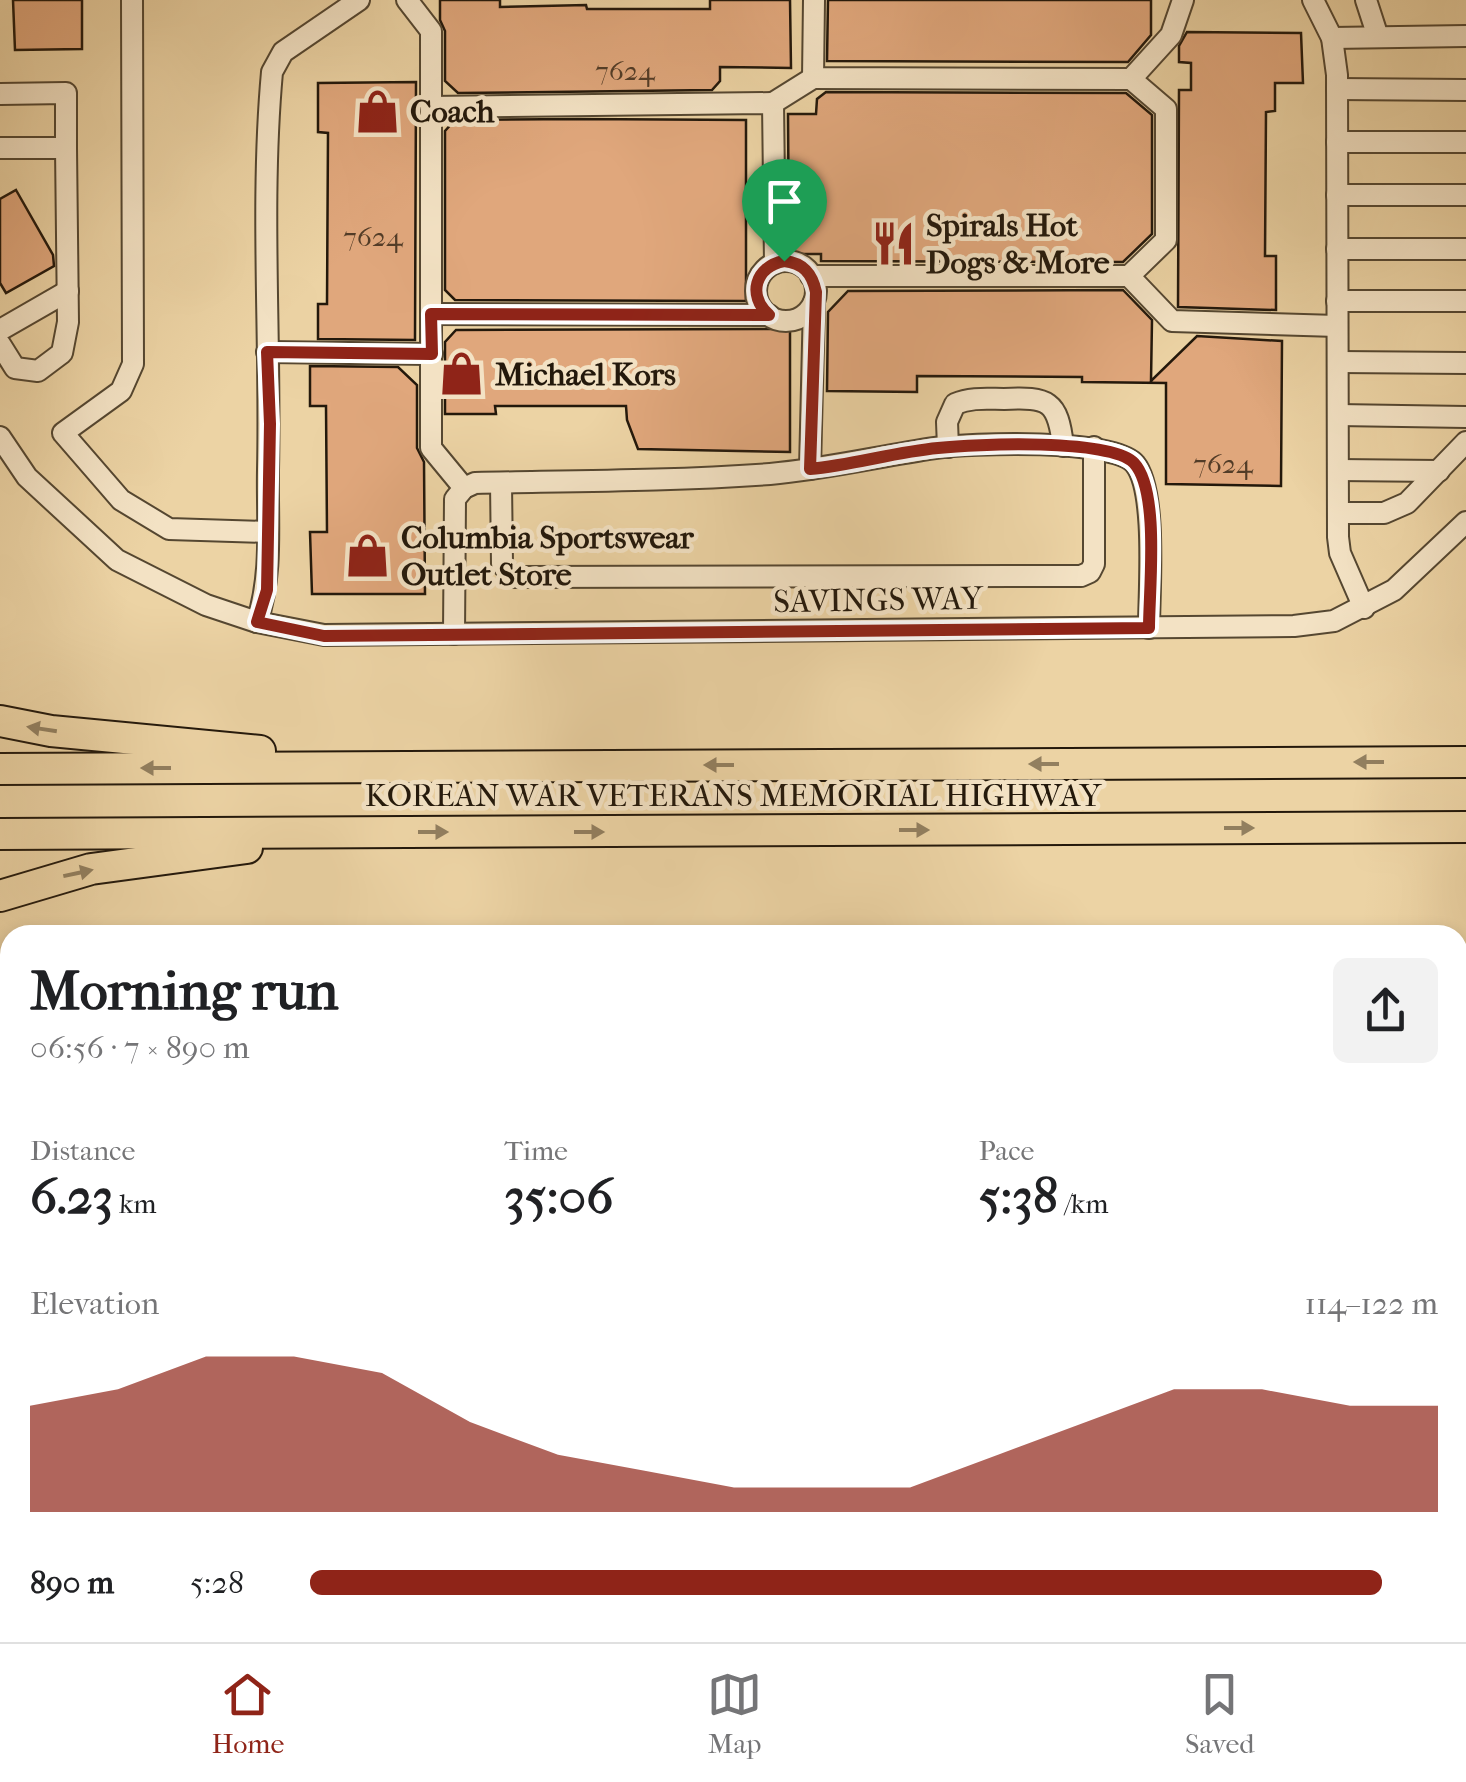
<!DOCTYPE html>
<meta charset="utf-8">
<style>
:root{--surface:#fff;--page:#f2f2f2;--text:#202124;--muted:#757577;--line:#e0e0e0;--accent:#8f2418}
body{margin:0;font-family:"IM FELL French Canon",serif;background:var(--page);color:var(--text);height:100vh;display:flex;flex-direction:column;font-size:38px;white-space:nowrap}
*{box-sizing:border-box;margin:0}
p{font-size:32px;color:var(--muted)}
.icon{flex:none;width:55px;height:55px;fill:none;stroke:currentColor;stroke-width:2;stroke-linecap:round;stroke-linejoin:round}
.map{position:relative;flex:1;overflow:hidden}
.drawer{position:absolute;left:0px;top:925px;width:1468px;height:718px;display:flex;flex-direction:column;background:var(--surface);border-radius:30px 30px 0 0;box-shadow:0 5px 15px #0003}
.drawer>*{flex:none}
.pin{position:absolute;display:grid;place-items:center;width:85px;height:85px;color:#fff;margin:-102px -42px;border-radius:50% 50% 50% 0;rotate:-45deg;box-shadow:0 0 10px #0007}
.pin .icon{rotate:45deg}
.round{display:grid;place-items:center;flex:none;width:105px;height:105px;border-radius:15px;background:var(--page)}
.headline{display:flex;align-items:center;justify-content:space-between;height:170px;padding:0 30px}
h1{font-size:55px;font-weight:700;line-height:75px}
.figures{display:grid;grid-template-columns:repeat(3,1fr);gap:15px;height:170px;padding:10px 30px}
.figures div{display:grid;align-content:center}
.figures b{font-size:50px;font-weight:700}
.figures small{font-size:28px;font-weight:400}
.figures p{font-size:28px}
.chart{height:280px;padding:20px 30px}
.chart p{display:flex;justify-content:space-between}
.chart svg{width:100%;height:180px;margin-top:10px;fill:var(--accent);opacity:.7}
ul{padding:0 30px;list-style:none;font-size:32px}
li{display:grid;grid-template-columns:160px 120px 1fr;align-items:center;height:75px}
li i{height:25px;border-radius:12px;background:var(--accent)}
.tab-bar{display:flex;justify-content:space-around;align-items:center;height:140px;border-top:2px solid var(--line);background:var(--surface);font-size:28px;color:var(--muted)}
.tab-bar a{display:grid;justify-items:center;gap:5px}
.tab-bar .on{color:var(--accent)}
.map>svg:first-child{display:block}
.green{fill:#b3be89;stroke:#6b6b4a;stroke-width:2.5}
.building{fill:#e0a77c;stroke:#23180b;stroke-width:2.5}
.lines{fill:none;stroke-linecap:round;stroke-linejoin:round}
.minor-casing{stroke:#554731;stroke-width:24}
.highway-casing{stroke:#23180b;stroke-width:34}
.path{stroke:#23180b;stroke-width:4;stroke-dasharray:8 5;stroke-linecap:butt}
.minor{stroke:#f3e2c4;stroke-width:20}
.highway{stroke:#ecd3a4;stroke-width:30}
.oneway{fill:#927f5f}
.route-casing{stroke:#fff;stroke-width:20}
.route{stroke:#8f2418;stroke-width:12}
.labels{text-anchor:middle;dominant-baseline:central;stroke-width:9;stroke-linejoin:round;paint-order:stroke}
.number-label{font-size:28px;fill:#523c27}
.poi-label{font-size:32px;font-weight:bold;fill:#23180b;stroke:#f3e2c4;text-anchor:start}
.street-label{font-size:32px;fill:#23180b;stroke:#f3e2c4}
</style>
<div class="map">
<svg width="1466" height="1642" viewBox="0 0 1466 1642">
<rect width="100%" height="100%" fill="#ecd3a4"/>
<filter id="stains"><feTurbulence type="fractalNoise" baseFrequency=".002" numOctaves="4"/><feColorMatrix values="0 0 0 0 .2 0 0 0 0 .09 0 0 0 0 .02 0 0 0 .5 -.17"/></filter>
<radialGradient id="worn" r=".72"><stop offset=".6" stop-color="#630" stop-opacity="0"/><stop offset="1" stop-color="#630" stop-opacity=".3"/></radialGradient>
<!-- green -->
<g class="green">
<path d="M1458,1164l8,4v179l-8,4z"/>
<path d="M1466,1474v168h-211l12,-10h191v-151z"/>
<path d="M333,1632h542v1l-25,9h-518z"/>
<path d="M969,1633v-1l256,1 -12,9h-263z"/>
</g>
<!-- building -->
<g class="building">
<path d="M13,0h69v49l-67,1z"/>
<path d="M440,0h60v7l86,-2 1,4h123v-9h80l1,68 -71,-1v14l-8,9 -254,3 -13,-12v-50l-5,-11z"/>
<path d="M828,0h323v35l-23,27 -301,-1z"/>
<path d="M1187,32l114,1 2,50h-28v28l-9,1 -1,144h11v54l-98,-3 1,-217h12v-27l-12,-1v-16z"/>
<path d="M416,82l-1,258 -97,-1v-35h9l1,-171 -10,-1v-49z"/>
<path d="M826,92l300,1 26,22v119l-29,28 -302,-1v-7h-32l-1,-140h28l1,-15z"/>
<path d="M579,119l167,1v181l-291,-1 -10,-10v-159l10,-11z"/>
<path d="M16,190l37,65 1,11 -48,27 -6,-10v-84z"/>
<path d="M1123,290l29,30 -1,61 46,-45 85,5 -1,145 -115,-2v-101l-84,-1v-5l-165,-1v16l-90,-1 1,-79 20,-21z"/>
<path d="M790,329v123l-152,-3 -11,-29 -1,-14h-131l1,8h-51v-72l11,-12z"/>
<path d="M310,366l88,1 19,18v63l7,14 1,132h-113l-2,-62h17l-1,-126h-16z"/>
</g>
<g class="lines">
<defs>
<g id="minor">
<path d="M132,0l1,364 -12,27 -58,42 58,67 48,29 99,3"/>
<path d="M407,0l24,31v417l33,40"/>
<path d="M814,0l-1,78 318,1"/>
<path d="M1313,0l19,38 5,37 1,462 2,16 24,55"/>
<path d="M1366,0l12,37"/>
<path d="M1332,38l134,-2"/>
<path d="M1337,89l129,1"/>
<path d="M0,94l66,-1v55"/>
<path d="M773,103l40,-25"/>
<path d="M431,107l342,-4 2,160"/>
<path d="M1337,142h129"/>
<path d="M0,148h66l2,174 -6,31 -24,18 -23,-3 -15,-24"/>
<path d="M1337,195h129"/>
<path d="M1337,249h129"/>
<circle cx="786" cy="291" r="30"/>
<path d="M811,276h318l43,45 165,5"/>
<path d="M1129,276l37,-36v-131l-35,-30 40,-44 12,-35"/>
<path d="M1337,301h129"/>
<path d="M431,314l338,1"/>
<path d="M0,330l68,-39"/>
<path d="M267,352l165,2"/>
<path d="M1338,362l128,1"/>
<path d="M1338,415l128,2"/>
<path d="M0,437l27,40 90,83 89,45 51,17 67,13 970,-9 40,-5 60,-31 72,-68"/>
<path d="M948,447l-1,-25 8,-18c16,-7 33,-5 49,-5 44,-2 54,1 59,47"/>
<path d="M810,469l4,-167"/>
<path d="M1338,470l101,1"/>
<path d="M501,483l1,81 11,13 568,-1 9,-4 4,-8v-117"/>
<path d="M1338,513h46l23,-10 59,-61"/>
<path d="M257,622c16,-49 10,-100 11,-152 3,-132 -8,-266 4,-398l11,-20 76,-52"/>
<path d="M454,634l1,-135 9,-11 11,-5c98,-2 197,-2 295,-9 56,-5 110,-18 165,-26 34,-5 180,-10 200,16 22,27 14,127 14,164"/>
</g>
<g id="highway">
<path d="M0,721l51,10 209,20"/>
<path d="M0,769l1466,-7"/>
<path d="M0,834l1466,-7"/>
<path d="M0,896l91,-27 156,-21"/>
</g>
</defs>
<!-- minor casing -->
<use href="#minor" class="minor-casing"/>
<!-- highway casing -->
<use href="#highway" class="highway-casing"/>
<!-- path -->
<g class="path">
<path d="M1458,1467l8,-7"/>
<path d="M1242,1642l12,-10"/>
</g>
<!-- minor -->
<use href="#minor" class="minor"/>
<!-- highway -->
<use href="#highway" class="highway"/>
</g>
<!-- one-way arrows -->
<defs><path id="oneway-solid" d="M-6-.8H1V-3.2L6.5 0L1 3.2V.8H-6Z" transform="scale(2.5)"/></defs>
<g class="oneway">
<use href="#oneway-solid" transform="translate(42 729) rotate(-171)"/>
<use href="#oneway-solid" transform="translate(1369 762) rotate(180)"/>
<use href="#oneway-solid" transform="translate(1044 764) rotate(180)"/>
<use href="#oneway-solid" transform="translate(719 765) rotate(180)"/>
<use href="#oneway-solid" transform="translate(156 768) rotate(180)"/>
<use href="#oneway-solid" transform="translate(1239 828)"/>
<use href="#oneway-solid" transform="translate(914 830)"/>
<use href="#oneway-solid" transform="translate(433 832)"/>
<use href="#oneway-solid" transform="translate(589 832)"/>
<use href="#oneway-solid" transform="translate(78 873) rotate(-12)"/>
</g>
<g class="lines">
<defs>
<path id="route" d="M784,261c19,2 28,12 32,31l-6,177c43,-4 85,-17 128,-21 36,-4 173,-10 196,15 26,28 15,127 15,165l-825,8 -67,-14 10,-32 3,-166 -3,-72 165,2 -1,-40 338,1c-22,-20 -14,-48 15,-54z"/>
</defs>
<!-- route casing -->
<use href="#route" class="route-casing"/>
<!-- route -->
<use href="#route" class="route"/>
</g>
<!-- icons -->
<defs>
<symbol id="shop-bare" viewBox="-9 -9 18 18"><path d="M-5-2.5h2.3a2.7 3.5 0 0 1 5.4 0H5L5.5 6h-11ZM-1.5-2.5h3a1.5 2.3 0 0 0-3 0Z" fill="#8f2418" stroke="#f3e2c4" stroke-width="2.5" paint-order="stroke"/></symbol>
<symbol id="restaurant-bare" viewBox="-9 -9 18 18"><path d="M-5-6h1v4h1v-4h1v4h1v-4h1v5L-1.5 .5V6h-2V.5L-5-1ZM5-6V6H3V1.5H1.5Q1.5-4 5-6Z" fill="#8f2418" stroke="#f3e2c4" stroke-width="2.5" paint-order="stroke"/></symbol>
</defs>
<g fill-rule="evenodd">
<use href="#shop-bare" x="346" y="80" width="63" height="63"/>
<use href="#restaurant-bare" x="862" y="212" width="63" height="63"/>
<use href="#shop-bare" x="430" y="342" width="63" height="63"/>
<use href="#shop-bare" x="336" y="524" width="63" height="63"/>
</g>
<g class="labels">
<!-- number labels -->
<g class="number-label">
<text x="625" y="70">7624</text>
<text x="373" y="236">7624</text>
<text x="1223" y="463">7624</text>
</g>
<!-- poi labels -->
<g class="poi-label">
<text x="410" y="111">Coach</text>
<text x="926" y="225">Spirals Hot<tspan x="926" dy="37">Dogs &amp; More</tspan></text>
<text x="495" y="374">Michael Kors</text>
<text x="401" y="537">Columbia Sportswear<tspan x="401" dy="37">Outlet Store</tspan></text>
</g>
<!-- street labels -->
<g class="street-label">
<text transform="translate(878 600) rotate(-1)">SAVINGS WAY</text>
<text x="733" y="795">KOREAN WAR VETERANS MEMORIAL HIGHWAY</text>
</g>
</g>
<rect width="100%" height="100%" filter="url(#stains)"/>
<rect width="100%" height="100%" fill="url(#worn)"/>
</svg>
<div class="pin" style="left:784px;top:261px;background:#1e9e55"><svg class="icon" aria-label="arrive" viewBox="0 0 24 24"><path d="M6 21V4h12l-3 4 3 4H6"/></svg></div>
<section class="drawer">
<div class="headline"><div><h1>Morning run</h1><p>06:56 · 7 × 890 m</p></div><a class="round"><svg class="icon" aria-label="share" viewBox="0 0 24 24"><path d="M12 15V3M7 8l5-5 5 5M5 13v7h14v-7"/></svg></a></div>
<div class="figures">
<div><p>Distance</p><b>6.23<small> km</small></b></div>
<div><p>Time</p><b>35:06</b></div>
<div><p>Pace</p><b>5:38<small> /km</small></b></div>
</div>
<div class="chart"><p><span>Elevation</span>114–122 m</p>
<svg viewBox="0 0 160 44" preserveAspectRatio="none"><path d="M0 44V18L10 14L20 6L30 6L40 10L50 22L60 30L70 34L80 38L90 38L100 38L110 30L120 22L130 14L140 14L150 18L160 18V44z"/></svg>
</div>
<ul>
<li><b>890 m</b>5:28<i style="width:95%"></i></li>
</ul>
</section>
</div>
<nav class="tab-bar">
<a class="on"><svg class="icon" aria-label="home" viewBox="0 0 24 24"><path d="M3 11l9-7 9 7M6 9v11h12V9"/></svg>Home</a>
<a><svg class="icon" aria-label="map" viewBox="0 0 24 24"><path d="M3 6l6-2 6 2 6-2v14l-6 2-6-2-6 2zM9 4v14M15 6v14"/></svg>Map</a>
<a><svg class="icon" aria-label="saved" viewBox="0 0 24 24"><path d="M7 4h10v16l-5-4-5 4z"/></svg>Saved</a>
</nav>
